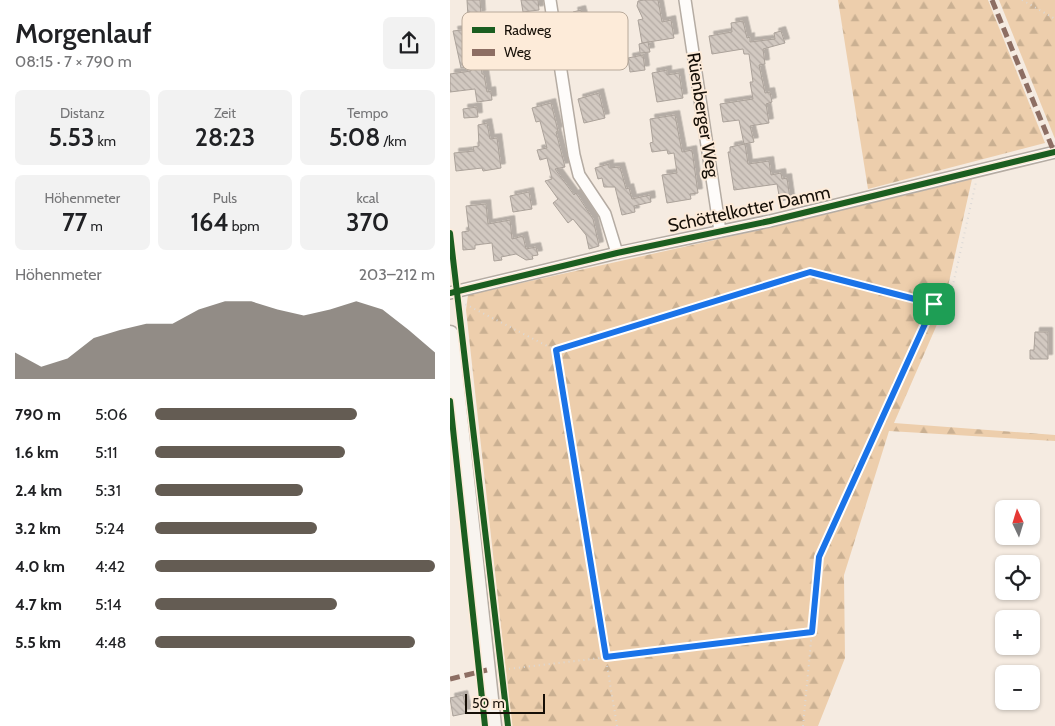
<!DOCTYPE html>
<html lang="de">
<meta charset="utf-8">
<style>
:root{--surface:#fff;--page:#f2f2f2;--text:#202124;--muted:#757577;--accent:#645c53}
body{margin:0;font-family:Cabin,sans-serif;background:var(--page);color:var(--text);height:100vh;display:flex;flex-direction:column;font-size:19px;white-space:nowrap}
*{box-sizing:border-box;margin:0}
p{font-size:16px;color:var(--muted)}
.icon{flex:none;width:28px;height:28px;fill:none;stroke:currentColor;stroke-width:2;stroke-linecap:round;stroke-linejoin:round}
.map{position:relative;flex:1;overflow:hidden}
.sheet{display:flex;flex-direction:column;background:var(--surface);width:450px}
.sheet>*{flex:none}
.needle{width:32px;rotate:356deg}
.controls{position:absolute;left:545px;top:500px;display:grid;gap:10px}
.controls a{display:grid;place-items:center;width:45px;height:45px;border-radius:8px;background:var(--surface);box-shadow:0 1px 4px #0004;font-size:25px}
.scale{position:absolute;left:15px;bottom:12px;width:80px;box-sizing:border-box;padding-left:5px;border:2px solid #160f07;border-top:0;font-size:14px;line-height:18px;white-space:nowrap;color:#160f07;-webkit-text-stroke:4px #fdebd9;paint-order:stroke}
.pin{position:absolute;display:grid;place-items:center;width:42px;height:42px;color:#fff;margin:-21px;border-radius:10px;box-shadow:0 2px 8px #0006}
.round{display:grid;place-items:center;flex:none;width:52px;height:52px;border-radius:8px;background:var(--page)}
.headline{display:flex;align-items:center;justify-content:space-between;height:85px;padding:0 15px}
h1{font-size:28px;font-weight:600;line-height:38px}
.stats{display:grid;grid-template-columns:repeat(3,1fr);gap:8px;height:85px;padding:5px 15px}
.stats div{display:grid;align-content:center;border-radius:8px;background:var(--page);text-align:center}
.stats b{font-size:25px;font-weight:600}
.stats small{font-size:14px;font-weight:400}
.stats p{font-size:14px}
.chart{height:140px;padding:10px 15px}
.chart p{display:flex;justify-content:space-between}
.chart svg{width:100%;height:90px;margin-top:5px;fill:var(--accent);opacity:.7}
ul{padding:0 15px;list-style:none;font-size:16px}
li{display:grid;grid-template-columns:80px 60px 1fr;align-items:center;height:38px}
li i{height:12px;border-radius:6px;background:var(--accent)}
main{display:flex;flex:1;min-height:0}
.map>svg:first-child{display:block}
.forest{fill:url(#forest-firs)}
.building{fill:url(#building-back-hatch);stroke:#aba29a;filter:url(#shadow)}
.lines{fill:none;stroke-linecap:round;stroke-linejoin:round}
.street-casing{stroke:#b5aca3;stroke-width:14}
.secondary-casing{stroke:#b5aca3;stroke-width:19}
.path{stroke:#dcd9d6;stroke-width:2;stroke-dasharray:1 4;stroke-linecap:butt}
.street{stroke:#fefcfa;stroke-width:11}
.secondary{stroke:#f8f4ef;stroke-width:16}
.quiet{stroke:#8d6e63;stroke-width:5;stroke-dasharray:10 5;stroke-linecap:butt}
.cycleway-casing{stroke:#fdebd9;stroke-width:9}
.cycleway{stroke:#1b5e20;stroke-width:6}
.route-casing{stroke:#fff;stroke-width:10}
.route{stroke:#1a73e8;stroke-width:6}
.labels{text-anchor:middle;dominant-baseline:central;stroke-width:4;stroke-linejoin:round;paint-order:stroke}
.street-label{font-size:18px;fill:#160f07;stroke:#fdebd9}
.key{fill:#fdebd9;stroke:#b8a99a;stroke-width:1}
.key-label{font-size:14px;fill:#160f07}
</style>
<main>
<section class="sheet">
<div class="headline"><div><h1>Morgenlauf</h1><p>08:15 · 7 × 790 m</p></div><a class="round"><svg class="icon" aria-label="share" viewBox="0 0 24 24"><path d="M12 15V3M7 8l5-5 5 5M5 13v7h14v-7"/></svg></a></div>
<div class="stats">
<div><p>Distanz</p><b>5.53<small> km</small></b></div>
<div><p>Zeit</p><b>28:23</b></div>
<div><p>Tempo</p><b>5:08<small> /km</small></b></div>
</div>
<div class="stats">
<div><p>Höhenmeter</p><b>77<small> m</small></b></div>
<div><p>Puls</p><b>164<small> bpm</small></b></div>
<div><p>kcal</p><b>370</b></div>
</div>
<div class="chart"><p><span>Höhenmeter</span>203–212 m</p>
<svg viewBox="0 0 160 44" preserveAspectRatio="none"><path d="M0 44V31L10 38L20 34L30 24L40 20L50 17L60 17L70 10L80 6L90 6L100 10L110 13L120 10L130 6L140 10L150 20L160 31V44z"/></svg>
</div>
<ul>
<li><b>790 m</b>5:06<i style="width:72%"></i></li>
<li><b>1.6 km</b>5:11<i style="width:68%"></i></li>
<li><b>2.4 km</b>5:31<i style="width:53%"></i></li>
<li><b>3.2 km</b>5:24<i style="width:58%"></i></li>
<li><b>4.0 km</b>4:42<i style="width:100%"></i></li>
<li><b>4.7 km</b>5:14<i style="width:65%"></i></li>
<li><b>5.5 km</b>4:48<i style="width:93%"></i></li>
</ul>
</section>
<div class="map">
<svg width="605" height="726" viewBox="0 0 605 726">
<defs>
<pattern id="forest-firs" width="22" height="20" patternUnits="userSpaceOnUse" patternTransform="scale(1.25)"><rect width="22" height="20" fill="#edceac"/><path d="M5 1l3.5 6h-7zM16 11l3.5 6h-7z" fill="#cab092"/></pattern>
<pattern id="building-back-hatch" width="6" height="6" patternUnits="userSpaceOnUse" patternTransform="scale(1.25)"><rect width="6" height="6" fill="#d2c9c1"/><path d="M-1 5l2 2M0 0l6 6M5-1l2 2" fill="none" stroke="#b4aba4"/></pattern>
<filter id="shadow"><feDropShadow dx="4.5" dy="-4.5" stdDeviation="0" flood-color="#0004"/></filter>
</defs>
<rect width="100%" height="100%" fill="#f5ebe1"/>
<!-- forest -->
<g class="forest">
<path d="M388,0h150l57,143 -177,46z"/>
<path d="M549,0h56v139z"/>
<path d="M522,179l-30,134 -48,110 161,12v6l-166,-10 -45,144 1,83 -27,68h-306l-46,-416 2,-15 296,-66z"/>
</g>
<!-- building -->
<g class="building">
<path d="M17,0h13l1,15 -13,2z"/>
<path d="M71,0h17l1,10 -16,2z"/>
<path d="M194,0h14l4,22 9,-2 3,18 -32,5 -4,-23 5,-1 -6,-13 1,-5z"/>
<path d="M131,10l10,38 -9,2 -2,-6 -8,2 -5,-25 8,-2 -2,-7z"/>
<path d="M293,21l4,17 3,-1v5l25,-3 -1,-6 7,-2 4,12 -22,6 2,15 -6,1 6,28 5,-1 2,10 -6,2 3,19 -19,3 4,16 -10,2 -5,-24 -16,2 -3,-18 33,-5 -3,-17h3l-4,-28h-5l-1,-5 -31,5 -3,-18 23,-4 -1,-9z"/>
<path d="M20,29l1,10 -7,2 5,26 -8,1 -8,-37z"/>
<path d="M198,42l2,10 -10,1 -1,-9z"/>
<path d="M193,55l2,15 -15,2 -2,-14z"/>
<path d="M30,57l2,17h2l3,18 4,-1 1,9 -15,2 -2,-13 -25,3v-18l21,-3 -1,-13z"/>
<path d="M217,70v5l12,-2 4,25 -26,4 -5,-29z"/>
<path d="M149,93l6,25 -21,5 -6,-24z"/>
<path d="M101,103l7,28 -2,1 9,35 -10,2 19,26 2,-2 17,26 6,27 -10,3 -3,-14 -13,-16 -5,4 -15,-20 5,-4 -13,-18 7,-2 -5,-21 -7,2 -3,-10 10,-2 -7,-27 -4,1 -4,-14z"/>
<path d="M27,107l1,10 -14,1 -1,-9z"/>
<path d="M225,115l7,37 10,-2 6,43 -8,1 1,5 -24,4 -5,-28 15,-2 -3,-20 -6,1 -1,-4 -15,2 -2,-9 3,-1 -3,-23z"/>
<path d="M37,123l3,16 7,-1 4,30 -18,3 -1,-3 -26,3 -2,-18 20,-2 -1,-4 6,-1 -1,-21z"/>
<path d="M295,144l3,20 21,-3 2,14 10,-2 1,6 5,-1 3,21 -10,2 -3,-17 -43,6 -6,-38h2v-5z"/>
<path d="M159,164v4l11,-1 6,22 3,-1 3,11 18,-4 1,7 -17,4 1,6 -13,3 -7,-28h-11l-2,-9 -4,1 -3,-11z"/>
<path d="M79,192l3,17 -19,3 -3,-16z"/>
<path d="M36,204l2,20 22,-4 2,19 11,-3 3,13 10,-2 2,8 -6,1 1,3 -7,1 -10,-6 -15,3 1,3 -8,1 -2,-18 -17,2v4l-12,1 -1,-18 7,-1 -3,-25z"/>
<path d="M585,332h13v27h-18v-9h4z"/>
<path d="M13,695l4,18 -14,3 -3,-18z"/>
</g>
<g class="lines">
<defs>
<g id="street">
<path d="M100,0l24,155 5,20 26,39 12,39"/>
<path d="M235,0l35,231"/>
<path d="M0,293l167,-40 153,-32 285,-69"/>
</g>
<path id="secondary" d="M0,334l43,392"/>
</defs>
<!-- street casing -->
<use href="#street" class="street-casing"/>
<!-- secondary casing -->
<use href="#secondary" class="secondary-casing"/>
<!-- path -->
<g class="path">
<path d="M572,0l33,19"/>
<path d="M11,302l94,48"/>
<path d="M49,670l313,-37"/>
<path d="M167,726l-62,-376 255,-77 138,34 28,-125"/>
<path d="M353,726l16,-169 115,-253"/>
</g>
<!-- street -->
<use href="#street" class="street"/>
<!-- secondary -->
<use href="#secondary" class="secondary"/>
<!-- quiet -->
<g class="quiet">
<path d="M542,0l62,152"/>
<path d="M0,679l37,-9"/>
</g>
<defs>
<g id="cycleway">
<path d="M0,233l58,493"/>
<path d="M0,293l167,-40 153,-32 285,-69"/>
<path d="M0,401l35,325"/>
</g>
</defs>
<!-- cycleway casing -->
<use href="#cycleway" class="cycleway-casing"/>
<!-- cycleway -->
<use href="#cycleway" class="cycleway"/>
</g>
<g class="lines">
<defs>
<path id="route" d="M360,272l124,32 -115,253 -7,75 -206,25 -50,-307z"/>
</defs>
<!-- route casing -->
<use href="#route" class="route-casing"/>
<!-- route -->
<use href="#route" class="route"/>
</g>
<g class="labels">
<!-- street labels -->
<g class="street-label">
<text transform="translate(253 115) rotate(81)">Rüenberger Weg</text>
<text transform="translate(299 209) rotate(-12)">Schöttelkotter Damm</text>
</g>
</g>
<!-- legend -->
<rect x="12" y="12" width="166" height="58" rx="8" class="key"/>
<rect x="22" y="27" width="23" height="6" fill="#1b5e20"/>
<rect x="22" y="49" width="23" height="7" fill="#8d6e63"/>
<g class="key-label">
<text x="54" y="35">Radweg</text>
<text x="54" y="57">Weg</text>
</g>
</svg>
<div class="controls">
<a><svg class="needle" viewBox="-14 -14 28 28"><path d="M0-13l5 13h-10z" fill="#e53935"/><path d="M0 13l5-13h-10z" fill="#757577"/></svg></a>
<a><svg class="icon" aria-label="locate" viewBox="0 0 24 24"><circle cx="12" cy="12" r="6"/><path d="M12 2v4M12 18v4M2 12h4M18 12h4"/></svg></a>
<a>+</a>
<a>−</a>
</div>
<div class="scale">50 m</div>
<div class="pin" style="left:484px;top:304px;background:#1e9e55"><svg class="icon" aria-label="arrive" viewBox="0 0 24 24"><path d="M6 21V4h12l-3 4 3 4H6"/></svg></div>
</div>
</main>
